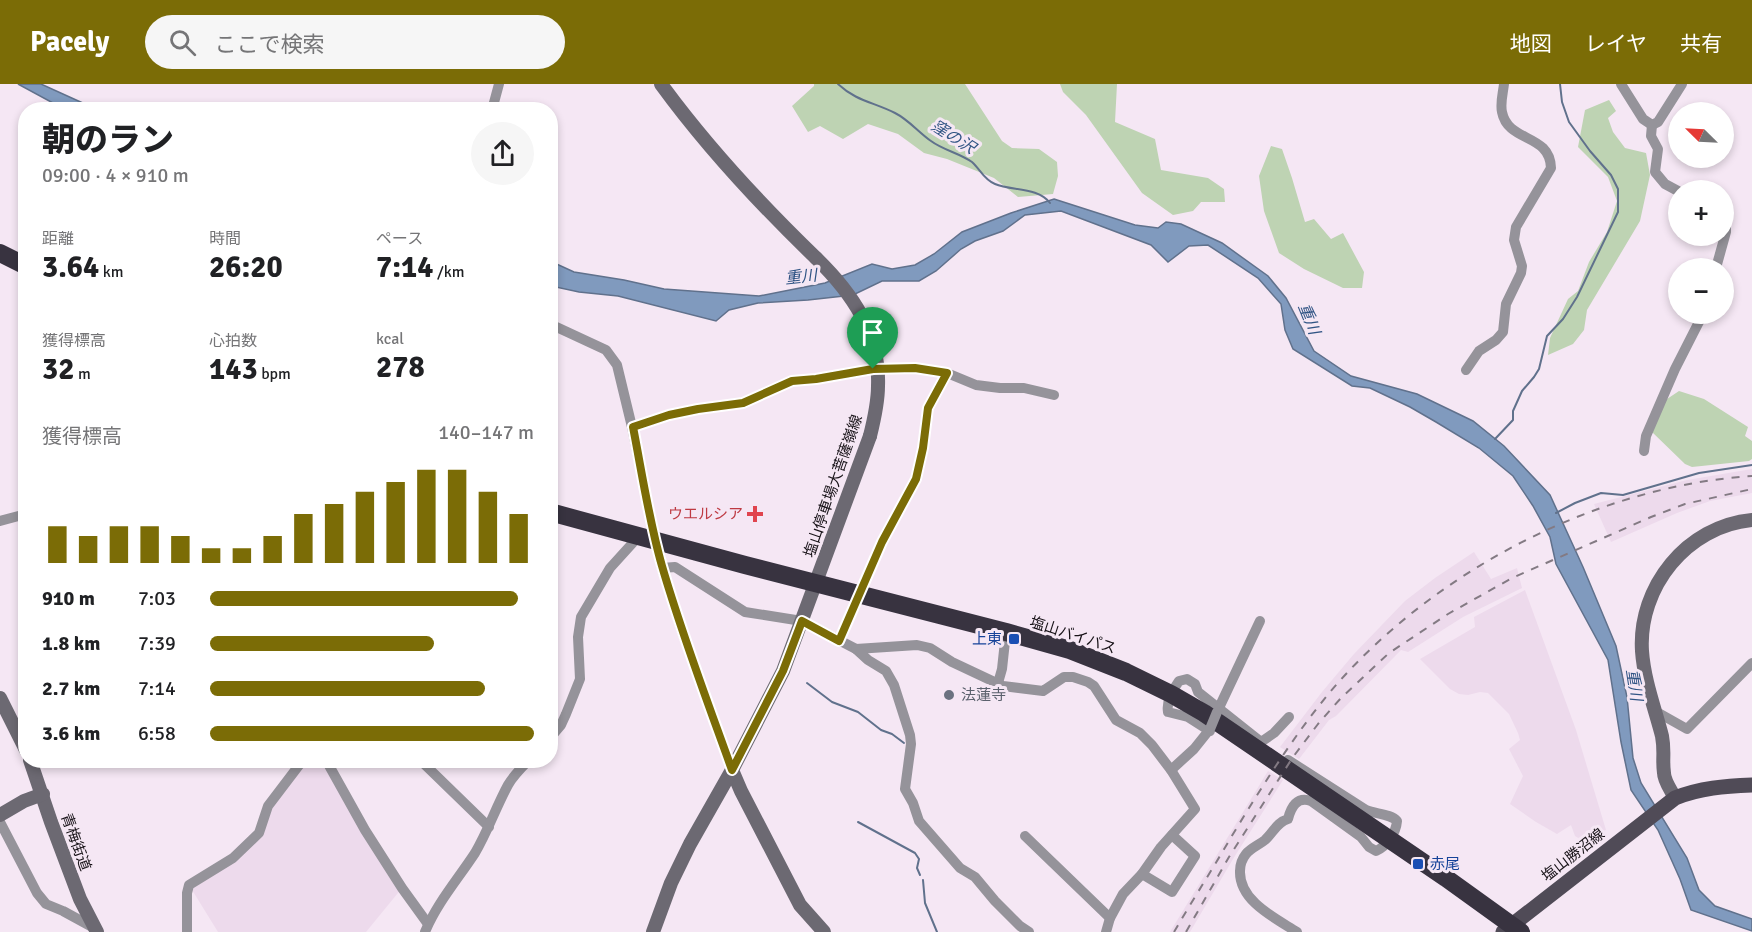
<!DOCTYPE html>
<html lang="ja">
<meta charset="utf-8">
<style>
:root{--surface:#fff;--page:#f6f6f6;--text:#202124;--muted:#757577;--accent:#7b6c06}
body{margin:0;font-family:Signika,"Noto Sans JP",sans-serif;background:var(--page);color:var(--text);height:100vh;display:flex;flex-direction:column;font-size:22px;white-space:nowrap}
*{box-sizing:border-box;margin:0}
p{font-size:20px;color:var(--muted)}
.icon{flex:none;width:33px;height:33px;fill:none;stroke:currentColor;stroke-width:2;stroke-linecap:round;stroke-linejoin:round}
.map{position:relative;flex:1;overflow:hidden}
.details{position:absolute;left:18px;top:18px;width:540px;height:666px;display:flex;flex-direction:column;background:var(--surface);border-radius:24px;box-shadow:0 3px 9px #0003}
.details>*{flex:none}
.needle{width:39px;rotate:294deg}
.buttons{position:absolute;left:1668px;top:18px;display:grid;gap:12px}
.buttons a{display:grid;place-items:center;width:66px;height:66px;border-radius:50%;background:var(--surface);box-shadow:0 3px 9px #0003;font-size:30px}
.pin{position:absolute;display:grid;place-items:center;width:51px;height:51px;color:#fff;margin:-62px -26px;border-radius:50% 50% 50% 0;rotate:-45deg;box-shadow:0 0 6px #0007}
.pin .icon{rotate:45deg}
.round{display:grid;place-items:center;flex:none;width:63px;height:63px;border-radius:32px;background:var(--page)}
.head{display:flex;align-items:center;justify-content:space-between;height:102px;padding:0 24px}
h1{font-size:33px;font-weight:800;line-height:45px}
.metrics{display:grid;grid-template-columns:repeat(3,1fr);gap:9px;height:102px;padding:6px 24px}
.metrics div{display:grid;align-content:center}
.metrics b{font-size:30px;font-weight:800}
.metrics small{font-size:16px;font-weight:400}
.metrics p{font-size:16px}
.chart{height:168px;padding:12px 24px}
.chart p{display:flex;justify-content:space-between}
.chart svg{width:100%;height:108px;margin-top:6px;stroke:var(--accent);stroke-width:6}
ul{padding:0 24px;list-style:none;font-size:20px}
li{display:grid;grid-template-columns:96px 72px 1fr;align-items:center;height:45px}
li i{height:15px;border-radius:8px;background:var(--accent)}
header{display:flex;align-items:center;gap:36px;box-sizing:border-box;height:84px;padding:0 30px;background:var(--accent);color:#fff}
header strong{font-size:28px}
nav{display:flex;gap:33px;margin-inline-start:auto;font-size:21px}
.search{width:420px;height:54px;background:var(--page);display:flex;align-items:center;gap:15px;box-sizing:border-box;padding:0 21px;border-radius:33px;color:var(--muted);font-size:22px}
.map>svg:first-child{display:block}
.built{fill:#eddaec}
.green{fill:#bed3b3}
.water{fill:#809abe;stroke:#60718c;stroke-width:1.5}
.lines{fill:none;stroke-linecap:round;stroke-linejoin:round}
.stream{stroke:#60718c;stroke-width:2}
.street{stroke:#95939a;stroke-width:10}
.secondary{stroke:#6c6972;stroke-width:14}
.primary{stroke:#504b57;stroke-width:15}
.highway{stroke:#383340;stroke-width:18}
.rail{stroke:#837a83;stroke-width:2;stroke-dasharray:8 8;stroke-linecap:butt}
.street-bridge{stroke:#95939a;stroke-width:10}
.secondary-bridge{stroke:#6c6972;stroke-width:14}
.route-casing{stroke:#fff;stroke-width:12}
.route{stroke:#7b6c06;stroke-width:8}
.health-dot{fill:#e0444e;stroke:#f5e7f4;stroke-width:2}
.transit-dot{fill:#1a4fb4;stroke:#f5e7f4;stroke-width:2}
.worship-dot{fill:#6b7280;stroke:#f5e7f4;stroke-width:2}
.labels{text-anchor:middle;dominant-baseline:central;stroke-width:6;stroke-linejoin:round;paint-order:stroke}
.street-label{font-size:15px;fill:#171217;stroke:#f5e7f4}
.health-label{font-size:15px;fill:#be3a42;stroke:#f5e7f4;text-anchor:end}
.transit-label{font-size:15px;fill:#164399;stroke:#f5e7f4;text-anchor:end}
.worship-label{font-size:15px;fill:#5b616d;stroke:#f5e7f4;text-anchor:start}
.water-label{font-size:16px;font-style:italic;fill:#305484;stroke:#f5e7f4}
</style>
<header>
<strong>Pacely</strong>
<div class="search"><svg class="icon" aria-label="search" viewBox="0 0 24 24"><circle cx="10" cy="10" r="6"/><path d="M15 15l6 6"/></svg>ここで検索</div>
<nav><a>地図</a><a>レイヤ</a><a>共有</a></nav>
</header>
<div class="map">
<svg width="1752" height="848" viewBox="0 0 1752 848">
<rect width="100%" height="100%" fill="#f5e7f4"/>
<!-- built -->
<g class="built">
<path d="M1752,385v24l-42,8 -33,12 -66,29 -17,-38 93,-24z"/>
<path d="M1474,468l17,27 26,-11 5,20 -59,29 -55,35 -7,-2 -65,66 -7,4 -30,39 -19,-12 42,-55 32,-38 51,-53 30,-23z"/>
<path d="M1525,506l51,140 30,100 -21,12 -10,-6 -4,-11 -14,9 -21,-12 -26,-18 13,-28 -14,-27 11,-9 -2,-7 -9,-19 -21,-21 -8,-1 -12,3 -9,-1 -9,-5 -30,-30 55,-32 -1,-10z"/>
<path d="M326,676l76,128 -36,44h-148l-29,-47 70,-52 9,-27 35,-45z"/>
<path d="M1268,687l15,9 -50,79 -43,73h-20z"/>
</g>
<!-- green -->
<g class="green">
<path d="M814,0h151l37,57 10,7 27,1 18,13 1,14 -5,18 -35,3 -24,-19 -47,-19 -23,-6 -26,-19 -30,-10 -25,15 -23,-13 -12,6 -16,-26 22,-20z"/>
<path d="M1060,0h57l-2,38 40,17 6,31 47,8 16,11 1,13h-24l-8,9 -20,4 -31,-22 -56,-78 -23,-23z"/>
<path d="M1609,16l7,11 -8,7 5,14 12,16 21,5 4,22 -10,46 -53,89 -3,20 -11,14 -25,11 2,-17 18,-39 10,-8 11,-29 18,-30 10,-31 -9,-24 -30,-30 7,-37z"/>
<path d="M1271,62l11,3 10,29 13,44 9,-3 17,20 12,-6 21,39 -2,16h-19l-39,-19 -25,-16 -15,-42 -5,-35z"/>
<path d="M1679,307l25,8 44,28 -3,9 7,5v18l-3,2 -57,6 -7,-3 -34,-33 13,-30z"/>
</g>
<!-- water -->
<g class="water">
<path d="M18,0h23l55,25h-32z"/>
<path d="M1054,115l81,26 23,3 8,-6 15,2 41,19 46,33 18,22 28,53 37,25 66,18 56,27 31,25 46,49 33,72 33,79 11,51 6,61 8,25 46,75 12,32 16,16 37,13v12l-61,-21 -11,-31 -22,-49 -27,-40 -10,-48 -13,-82 -52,-96 -6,-27 -17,-31 -20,-30 -34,-28 -43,-26 -26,-15 -40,-19 -18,-2 -59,-37 -8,-19 -4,-26 -23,-26 -50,-33 -19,1 -21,16 -17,-17 -90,-34 -36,4 -22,16 -28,10 -14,8 -25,22 -17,10h-37l-29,14 -45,5 -50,3 -29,7 -13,11 -98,-25 -39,-4 -28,-6 -1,-25 24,11 50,8 40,9 95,7 66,-13 47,-19 20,5 23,-4 19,-11 28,-22 49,-19z"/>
</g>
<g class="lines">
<!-- stream -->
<g class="stream">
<path d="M838,0c18,17 35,18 57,29 14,7 23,19 36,28 12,9 28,12 41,21 8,7 12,18 23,22 17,7 43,3 55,19"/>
<path d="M1495,355l18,-19v-9l9,-20 12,-14 5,-8 8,-33 16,-17 14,-22 41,-85v-23l-7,-14 -21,-24 -21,-29 -7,-20 -2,-18"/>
<path d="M1556,429l19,-10 26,-10 22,2 76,-22 53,-8"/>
<path d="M807,599l25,19 26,10 23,18 11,4 12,9"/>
<path d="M858,738l57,31 4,6 -2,9 3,7"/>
<path d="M923,796l2,23 12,29"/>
</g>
<!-- street -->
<g class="street">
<path d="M1621,0l22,35 9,6 6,-3 24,-38"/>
<path d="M492,26l7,-26"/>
<path d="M1652,41l-1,11 7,13 -3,23 10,12 13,7"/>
<path d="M1716,184l10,-36v-9l-2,-3"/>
<path d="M550,240l56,26 11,15 15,62 23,113 7,28 19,60 51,142"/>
<path d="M1466,286l13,-19 17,-11 7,-8 3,-28 15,-31 1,-7 -8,-26 2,-13 35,-59c-1,-35 -43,-25 -49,-56 -2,-9 1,-19 2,-28"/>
<path d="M632,343l38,-12 28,-6 45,-6 49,-22 25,-2 56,-10 42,-1 32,5 29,12 24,3h24l30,7"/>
<path d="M1644,367l2,-15 29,-67 28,-55"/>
<path d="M0,437l26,-7"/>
<path d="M662,484l13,-1 70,45 57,9 54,28 61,-4 13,3 22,14 51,24 40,5 21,-14h9l15,5 6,4 22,34 24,13 12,12 19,25 24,39 -34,38 -19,27 -19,20 -13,24 -4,14"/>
<path d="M839,557l43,-99 34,-63 7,-31 5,-40 19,-35"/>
<path d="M856,565l12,11 18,11 8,14 16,50 1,9 -6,45 8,14 6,18 41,47 15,9 20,24 25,25 9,6"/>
<path d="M998,599l4,-14 4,-37"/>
<path d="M1655,627l32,18 65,-66"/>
<path d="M1217,628l43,-91"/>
<path d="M1210,647l-22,-14 -20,-5c-2,-11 5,-22 11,-31l8,-2 8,5 3,8 63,50 13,-9 15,-16"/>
<path d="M550,654l11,-13 5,-11 14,-35 -2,-42 3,-20 29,-49 29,-32"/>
<path d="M326,676l39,70 37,58 26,36"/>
<path d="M420,676l69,67"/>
<path d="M1288,676l78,50c10,4 25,4 31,11 -1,12 -10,25 -21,30l-7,-4 -8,-10 -50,-36c-14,-5 -20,6 -23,18 -11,3 -15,14 -23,21 -6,5 -14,8 -19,14 -4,5 -6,11 -6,17 -1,30 35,47 57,61"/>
<path d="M1171,686l23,-21 16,-20"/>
<path d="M0,738l37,71 9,11 17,7 31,17"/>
<path d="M1025,752l85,82"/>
<path d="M1142,790l30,18 23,-36 -23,-21"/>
<path d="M187,848v-39l2,-8 44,-27 26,-25 9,-27 35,-46"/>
<path d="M425,848c12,-29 33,-53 50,-79 13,-22 21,-46 33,-68 5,-9 13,-17 21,-25"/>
</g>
<!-- secondary -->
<g class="secondary">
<path d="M661,0c46,63 99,120 155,174"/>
<path d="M0,614l26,52"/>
<path d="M30,676l21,62 29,77 17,33"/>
<path d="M732,686l9,21 59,114 24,27"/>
<path d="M1675,714c-4,-8 -11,-17 -11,-25 -2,-14 1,-21 -2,-37 -7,-27 -18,-56 -20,-85 -4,-64 45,-125 110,-131"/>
<path d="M0,731l24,-14 19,-7"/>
<path d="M653,848l18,-49 19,-39 42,-74 51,-99 87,-235"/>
</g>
<!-- primary -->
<path class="primary" d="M1503,848l172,-134c25,-10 50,-12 77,-13"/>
<!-- highway -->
<g class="highway">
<path d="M0,169l26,13"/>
<path d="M550,428l195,53 261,67 64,18 56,22 45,22 33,19 242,165 75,54"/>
</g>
<!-- rail -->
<g class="rail">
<path d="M1174,848c18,-31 38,-62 56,-93 31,-51 62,-101 100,-147 101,-119 265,-206 422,-216"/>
<path d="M1186,848l43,-75 64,-100 25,-33 23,-26 48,-45 59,-39 64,-36 139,-61 34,-13 67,-15"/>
</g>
<!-- street-bridge -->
<path class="street-bridge" d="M1210,645l7,-17"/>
<!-- secondary-bridge -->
<path class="secondary-bridge" d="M816,174c36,35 64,75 62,128 0,17 -4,34 -8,50"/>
</g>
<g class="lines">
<defs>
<path id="route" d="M915,284l32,5 -19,35 -5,40 -7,31 -34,63 -43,99 -37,-20 -19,50 -51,99c-24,-67 -50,-135 -70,-204 -13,-45 -20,-93 -29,-139l36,-12 29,-6 45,-6 49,-22 24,-2 57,-10z"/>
</defs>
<!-- route casing -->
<use href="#route" class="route-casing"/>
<!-- route -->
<use href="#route" class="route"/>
</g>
<!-- markers -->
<path class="health-dot" d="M752 421h6v6h6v6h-6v6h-6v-6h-6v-6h6z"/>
<g class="transit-dot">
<rect x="1008" y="549" width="12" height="12" rx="3"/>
<rect x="1412" y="774" width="12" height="12" rx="3"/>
</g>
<circle class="worship-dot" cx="949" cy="611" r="6"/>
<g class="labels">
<!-- street labels -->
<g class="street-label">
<text transform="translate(833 402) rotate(-71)">塩山停車場大菩薩嶺線</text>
<text transform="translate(1073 551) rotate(18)">塩山バイパス</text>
<text transform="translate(76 758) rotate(70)">青梅街道</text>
<text transform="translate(1573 771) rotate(-38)">塩山勝沼線</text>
</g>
<!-- health labels -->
<g class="health-label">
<text x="743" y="430">ウエルシア</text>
</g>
<!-- transit labels -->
<g class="transit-label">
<text x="1002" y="555">上東</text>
<text x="1430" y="780" text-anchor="start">赤尾</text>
</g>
<!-- worship labels -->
<g class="worship-label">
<text x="961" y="611">法蓮寺</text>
</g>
<!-- water labels -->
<g class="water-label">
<text transform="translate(953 53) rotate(32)">窪の沢</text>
<text transform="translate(801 193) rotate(-6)">重川</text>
<text transform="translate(1309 235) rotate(68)">重川</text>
<text transform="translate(1634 601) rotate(81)">重川</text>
</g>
</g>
</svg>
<div class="buttons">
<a><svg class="needle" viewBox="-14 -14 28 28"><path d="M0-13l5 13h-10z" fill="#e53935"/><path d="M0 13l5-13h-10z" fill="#757577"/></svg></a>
<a>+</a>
<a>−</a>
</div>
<div class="pin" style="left:873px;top:285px;background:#1e9e55"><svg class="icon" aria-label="arrive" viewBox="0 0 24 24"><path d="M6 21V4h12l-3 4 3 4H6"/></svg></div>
<section class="details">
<div class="head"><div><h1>朝のラン</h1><p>09:00 · 4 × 910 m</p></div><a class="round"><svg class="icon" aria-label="share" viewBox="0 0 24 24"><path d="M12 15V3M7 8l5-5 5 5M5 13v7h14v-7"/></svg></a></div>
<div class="metrics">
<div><p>距離</p><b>3.64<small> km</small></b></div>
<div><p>時間</p><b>26:20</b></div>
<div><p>ペース</p><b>7:14<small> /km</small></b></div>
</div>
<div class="metrics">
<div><p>獲得標高</p><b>32<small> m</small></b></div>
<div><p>心拍数</p><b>143<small> bpm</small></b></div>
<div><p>kcal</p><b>278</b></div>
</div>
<div class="chart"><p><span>獲得標高</span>140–147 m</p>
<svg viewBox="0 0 160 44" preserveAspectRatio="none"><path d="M5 44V29M15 44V33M25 44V29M35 44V29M45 44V33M55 44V38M65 44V38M75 44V33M85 44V24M95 44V20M105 44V15M115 44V11M125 44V6M135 44V6M145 44V15M155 44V24"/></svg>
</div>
<ul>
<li><b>910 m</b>7:03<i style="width:95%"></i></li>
<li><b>1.8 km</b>7:39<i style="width:69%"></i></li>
<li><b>2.7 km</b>7:14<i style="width:85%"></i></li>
<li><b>3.6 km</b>6:58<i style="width:100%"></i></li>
</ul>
</section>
</div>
